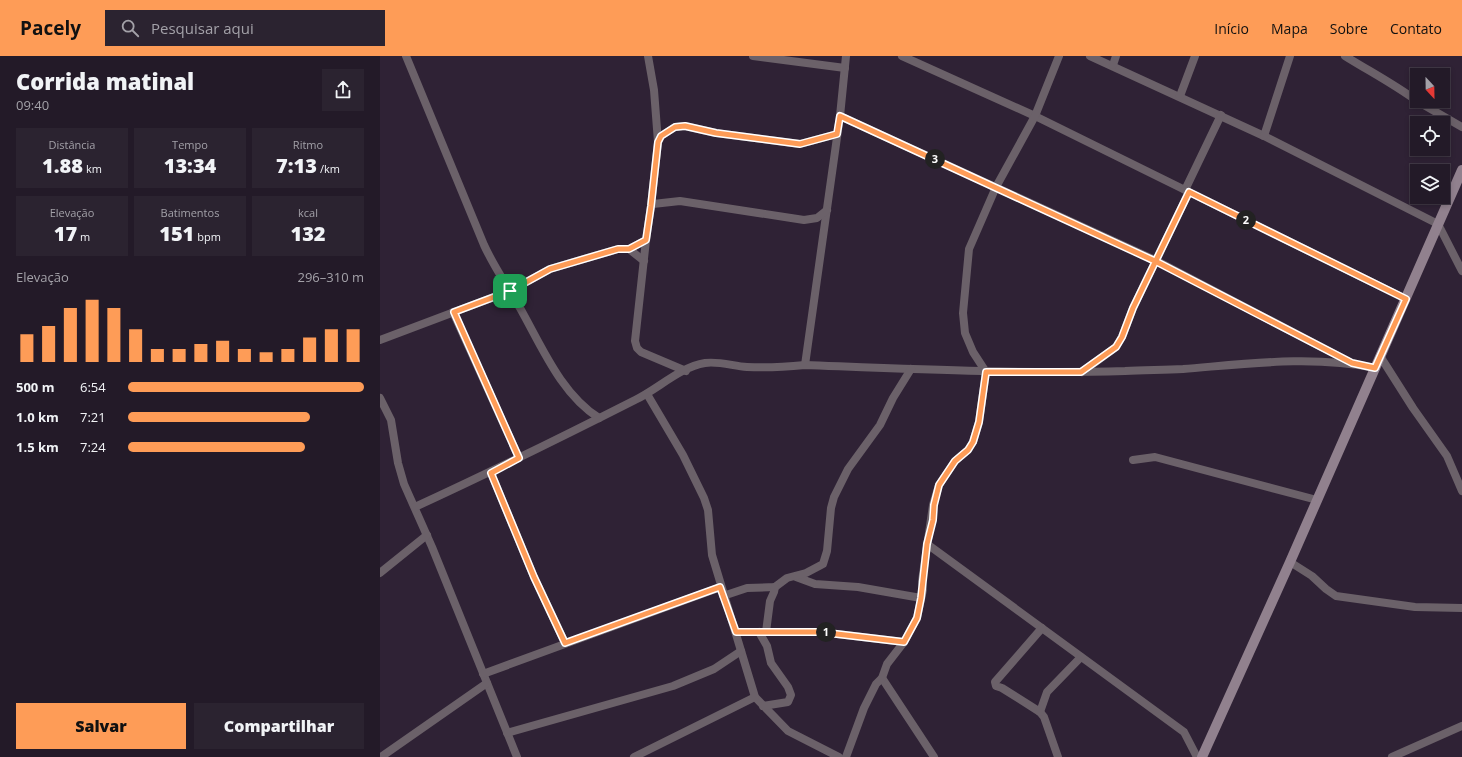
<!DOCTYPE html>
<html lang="pt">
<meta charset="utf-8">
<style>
:root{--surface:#231a28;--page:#2b2330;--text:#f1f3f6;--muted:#a3a1a8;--line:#403845;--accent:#fe9c57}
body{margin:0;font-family:"Open Sans",sans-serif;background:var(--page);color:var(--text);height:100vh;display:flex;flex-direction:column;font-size:15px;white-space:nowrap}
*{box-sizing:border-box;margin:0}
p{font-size:13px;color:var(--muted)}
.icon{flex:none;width:22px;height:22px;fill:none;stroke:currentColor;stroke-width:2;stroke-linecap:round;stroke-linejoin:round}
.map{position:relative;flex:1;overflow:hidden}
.side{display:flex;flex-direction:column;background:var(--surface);width:380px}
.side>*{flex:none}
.needle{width:26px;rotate:158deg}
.fabs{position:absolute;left:1030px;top:12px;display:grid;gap:8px}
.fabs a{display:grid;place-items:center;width:40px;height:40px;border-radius:0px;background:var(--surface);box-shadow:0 2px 6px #0003,0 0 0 1px var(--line);font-size:20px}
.pin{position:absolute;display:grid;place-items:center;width:34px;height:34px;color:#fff;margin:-17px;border-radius:8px;box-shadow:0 2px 6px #0006}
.km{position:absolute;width:20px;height:20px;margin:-10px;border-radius:50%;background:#222;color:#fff;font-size:11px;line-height:20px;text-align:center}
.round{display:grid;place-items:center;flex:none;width:42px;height:42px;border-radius:0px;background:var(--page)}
.headline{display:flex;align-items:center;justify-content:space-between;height:68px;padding:0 16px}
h1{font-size:22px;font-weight:800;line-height:30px}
.figures{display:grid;grid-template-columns:repeat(3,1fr);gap:6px;height:68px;padding:4px 16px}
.figures div{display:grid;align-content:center;border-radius:0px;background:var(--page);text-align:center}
.figures b{font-size:20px;font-weight:800}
.figures small{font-size:11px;font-weight:400}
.figures p{font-size:11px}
.chart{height:112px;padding:8px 16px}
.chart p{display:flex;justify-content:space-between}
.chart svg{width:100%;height:72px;margin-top:4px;stroke:var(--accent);stroke-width:6}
.cta{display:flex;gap:8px;margin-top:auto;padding:8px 16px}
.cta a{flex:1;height:46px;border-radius:0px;background:var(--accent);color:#111;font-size:16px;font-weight:800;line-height:46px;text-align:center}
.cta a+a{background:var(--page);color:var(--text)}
ul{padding:0 16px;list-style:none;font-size:13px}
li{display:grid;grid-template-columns:64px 48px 1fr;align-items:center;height:30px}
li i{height:10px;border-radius:5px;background:var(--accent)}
header{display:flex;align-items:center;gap:24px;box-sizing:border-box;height:56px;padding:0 20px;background:var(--accent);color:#111}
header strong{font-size:19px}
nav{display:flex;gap:22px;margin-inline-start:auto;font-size:14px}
.search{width:280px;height:36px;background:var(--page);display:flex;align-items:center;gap:10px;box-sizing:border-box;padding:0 14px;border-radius:0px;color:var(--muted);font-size:15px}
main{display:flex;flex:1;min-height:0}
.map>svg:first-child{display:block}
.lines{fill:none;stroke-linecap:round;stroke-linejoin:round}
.street{stroke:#6b6169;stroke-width:8}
.secondary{stroke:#91818e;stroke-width:10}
.route-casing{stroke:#fff;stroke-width:8}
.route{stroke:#fe9c57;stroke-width:5}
</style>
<header>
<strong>Pacely</strong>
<div class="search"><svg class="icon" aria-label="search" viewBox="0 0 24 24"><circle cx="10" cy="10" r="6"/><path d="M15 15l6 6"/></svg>Pesquisar aqui</div>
<nav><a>Início</a><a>Mapa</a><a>Sobre</a><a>Contato</a></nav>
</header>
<main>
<section class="side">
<div class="headline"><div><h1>Corrida matinal</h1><p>09:40</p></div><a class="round"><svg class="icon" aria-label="share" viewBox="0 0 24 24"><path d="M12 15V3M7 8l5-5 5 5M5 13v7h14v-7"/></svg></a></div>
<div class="figures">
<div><p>Distância</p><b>1.88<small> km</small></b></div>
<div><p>Tempo</p><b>13:34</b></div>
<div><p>Ritmo</p><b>7:13<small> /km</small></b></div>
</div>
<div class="figures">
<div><p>Elevação</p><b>17<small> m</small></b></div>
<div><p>Batimentos</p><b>151<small> bpm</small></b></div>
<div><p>kcal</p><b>132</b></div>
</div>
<div class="chart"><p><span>Elevação</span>296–310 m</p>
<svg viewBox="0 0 160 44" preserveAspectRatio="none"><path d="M5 44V27M15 44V22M25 44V11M35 44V6M45 44V11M55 44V24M65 44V36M75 44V36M85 44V33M95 44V31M105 44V36M115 44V38M125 44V36M135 44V29M145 44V24M155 44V24"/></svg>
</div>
<ul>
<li><b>500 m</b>6:54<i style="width:100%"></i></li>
<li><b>1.0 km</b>7:21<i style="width:77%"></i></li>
<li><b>1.5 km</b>7:24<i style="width:75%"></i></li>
</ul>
<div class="cta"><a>Salvar</a><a>Compartilhar</a></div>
</section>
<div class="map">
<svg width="1082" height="701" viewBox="0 0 1082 701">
<rect width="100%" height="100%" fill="#2f2235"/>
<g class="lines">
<!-- street -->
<g class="street">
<path d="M26,0l78,189c10,22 24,42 36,63 22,39 41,86 79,110"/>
<path d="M268,0l6,34 4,52"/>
<path d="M373,0l92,12"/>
<path d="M522,0l133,60 371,183"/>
<path d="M710,0l174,80 174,88 24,47"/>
<path d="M965,0c24,15 49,28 72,45"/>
<path d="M733,9l3,-9"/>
<path d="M800,40l15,-40"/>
<path d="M1037,45l45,26"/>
<path d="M460,60l317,145 193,101"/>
<path d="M884,80l26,-80"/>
<path d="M805,134l36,-75"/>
<path d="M271,150l7,-64 3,-6 14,-9 10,-1 31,7 84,11 37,-10"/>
<path d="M249,193l17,-9"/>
<path d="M73,256l66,146"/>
<path d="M0,284l130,-49 40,-22 10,-3 58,-17h11l15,12"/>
<path d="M1000,300l33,52 34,48 15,35"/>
<path d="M425,309l35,-249 6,-60"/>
<path d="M306,315l-45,-19 -4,-4 -2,-7 11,-101 5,-34 2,-2 27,-3 124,19 13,-2 10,-8"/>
<path d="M702,316l34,-25 6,-10 11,-29 56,-116"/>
<path d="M267,338l36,61 21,43 4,12 4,45 43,142 33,34 51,26"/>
<path d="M0,342l11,22 7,43 6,21 28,63 85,210"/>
<path d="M753,404l22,-3 162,43"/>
<path d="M111,417l43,104 31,66"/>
<path d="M35,451c74,-34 147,-70 220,-107 23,-11 45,-33 70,-37 14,-2 28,3 42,4 19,1 38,0 58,-2 106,4 213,9 320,6 19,-1 38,-1 58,-2 63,-5 129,-14 192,-1"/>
<path d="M547,488l257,188 13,25"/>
<path d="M910,506l22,14 14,13 10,7 79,11 47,1"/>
<path d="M0,517l47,-38"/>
<path d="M416,521l19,7 43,3 63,11"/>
<path d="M343,540l24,-8 28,-1 12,-9 19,-5 17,-9 4,-13 4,-43 3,-11 14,-28 32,-44 13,-27 18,-29"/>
<path d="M662,572l-47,54 1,4 6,2 38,24 4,5 14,40"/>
<path d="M356,576h84l84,10"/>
<path d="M379,576l8,14 4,17 17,24 3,8 -3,7 -25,4"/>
<path d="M386,576l4,-31 4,-9 1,-5"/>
<path d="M103,618l238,-87"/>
<path d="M502,622l52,79"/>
<path d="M660,656l7,-20 34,-35"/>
<path d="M127,677l166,-47 41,-17 27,-18"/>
<path d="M1,701l106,-74"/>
<path d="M254,701l121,-60"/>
<path d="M466,701l18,-49 12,-24 6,-6 5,-14 17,-22 13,-24 6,-28 -1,-9 11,-76 6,-20 16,-24 13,-11 5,-8 6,-20 7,-50 -13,-20 -8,-19 -2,-20 6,-64 27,-62 39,-71 24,-60"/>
<path d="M1012,701l70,-31"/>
</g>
<!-- secondary -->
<path class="secondary" d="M822,701l88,-195 172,-392"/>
</g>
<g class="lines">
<defs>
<path id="route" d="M130,235l-56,21 65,146 -28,15 43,104 31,66 155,-56 16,45h84l84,10 13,-24 4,-20 6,-54 6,-24 1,-15 5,-20 16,-24 13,-11 5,-8 6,-20 7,-50h95l35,-25 6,-10 11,-29 56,-116 217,107 -31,69 -23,-5 -195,-101 -317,-146 -3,18 -37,10 -84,-11 -31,-7 -10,1 -14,9 -3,6 -7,64 -5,34 -17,9h-11l-68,20 -40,22"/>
</defs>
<!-- route casing -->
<use href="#route" class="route-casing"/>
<!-- route -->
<use href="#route" class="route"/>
</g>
</svg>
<div class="fabs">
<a><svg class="needle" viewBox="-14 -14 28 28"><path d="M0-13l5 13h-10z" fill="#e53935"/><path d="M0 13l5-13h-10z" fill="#a3a1a8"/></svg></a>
<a><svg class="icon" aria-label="locate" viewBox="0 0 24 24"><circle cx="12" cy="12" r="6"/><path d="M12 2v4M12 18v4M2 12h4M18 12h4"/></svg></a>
<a><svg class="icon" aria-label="layers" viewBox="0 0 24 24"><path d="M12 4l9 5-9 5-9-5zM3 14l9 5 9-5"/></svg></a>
</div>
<div class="pin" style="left:130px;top:235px;background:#1e9e55"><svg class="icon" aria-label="arrive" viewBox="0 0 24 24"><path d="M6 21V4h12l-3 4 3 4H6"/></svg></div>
<b class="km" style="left:446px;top:576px">1</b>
<b class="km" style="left:866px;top:164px">2</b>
<b class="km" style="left:555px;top:103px">3</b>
</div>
</main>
